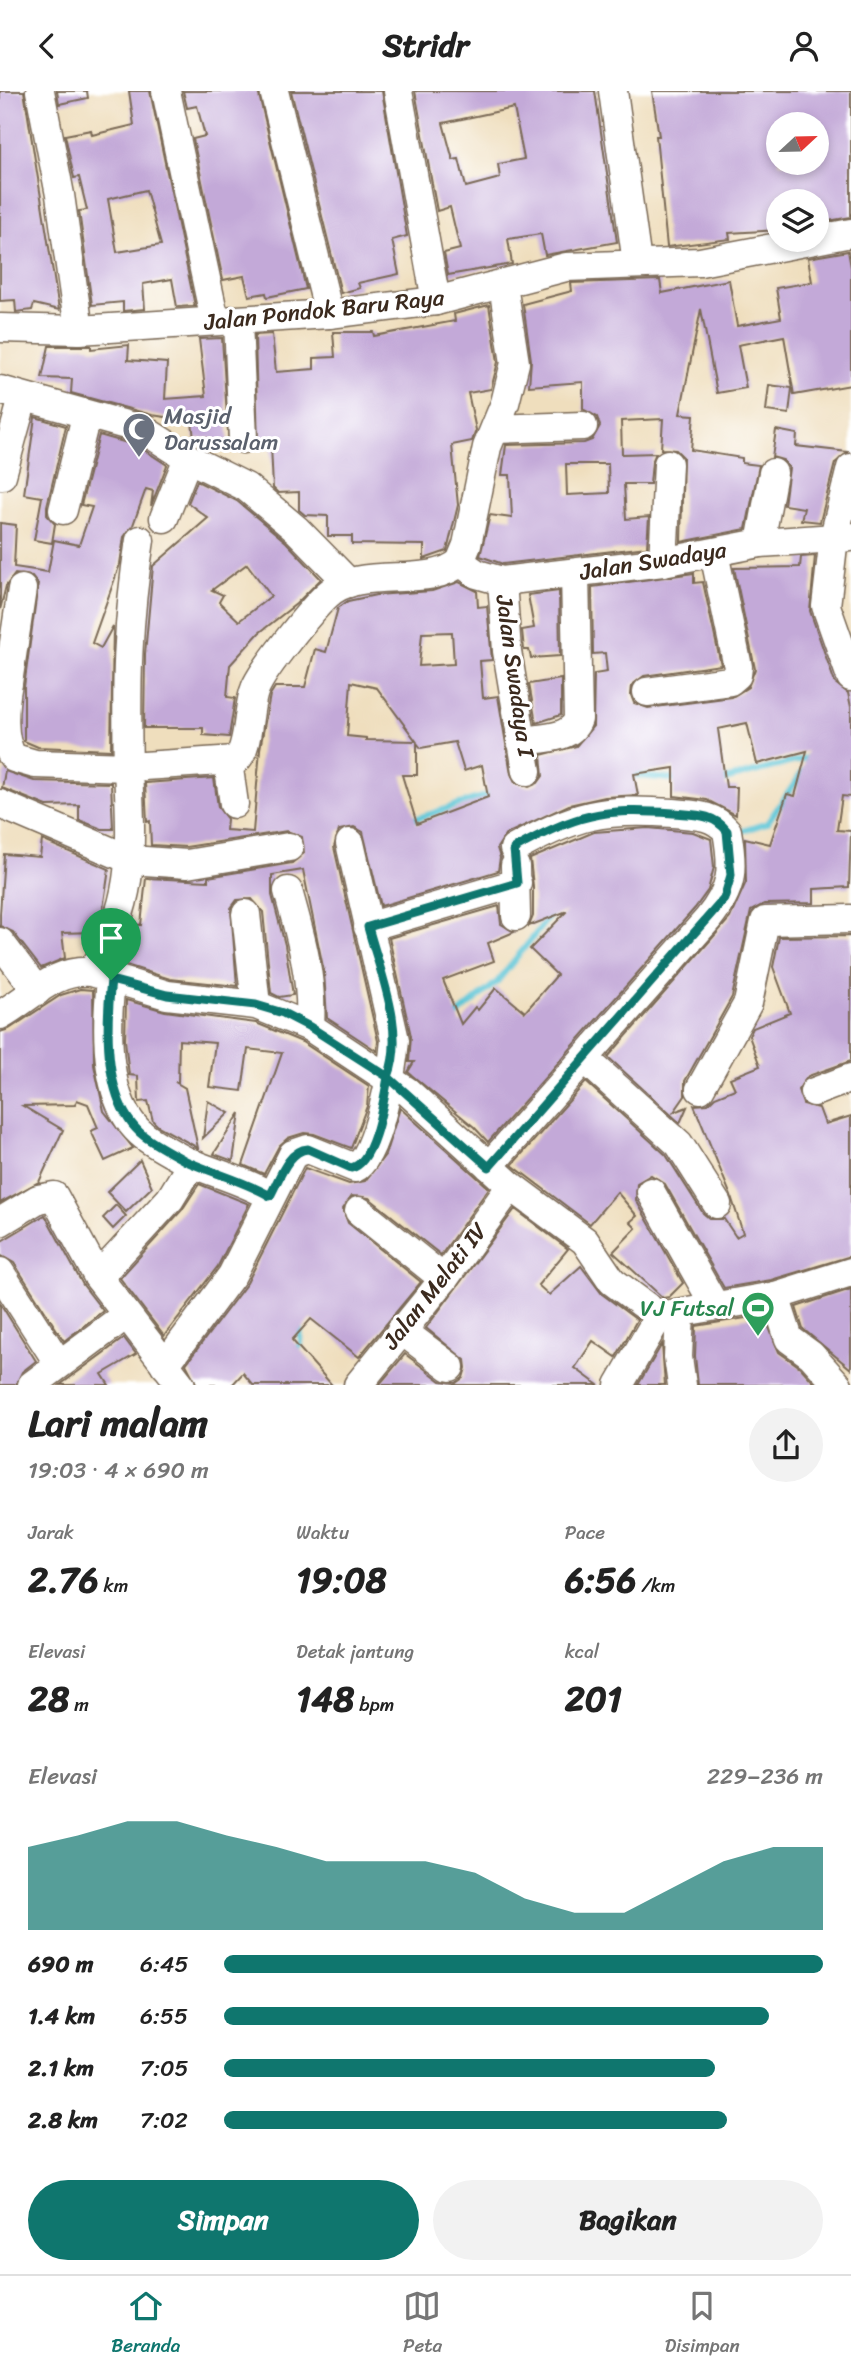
<!DOCTYPE html>
<html lang="id">
<meta charset="utf-8">
<style>
:root{--surface:#fff;--page:#f2f2f2;--text:#222;--muted:#767676;--line:#e0e0e0;--accent:#0f766e}
body{margin:0;font-family:Sriracha,sans-serif;background:var(--page);color:var(--text);height:100vh;display:flex;flex-direction:column;font-size:26px;white-space:nowrap}
*{box-sizing:border-box;margin:0}
p{font-size:23px;color:var(--muted)}
.icon{flex:none;width:38px;height:38px;fill:none;stroke:currentColor;stroke-width:2;stroke-linecap:round;stroke-linejoin:round}
.map{position:relative;height:1294px;overflow:hidden}
.details{display:flex;flex-direction:column;background:var(--surface);flex:1}
.details>*{flex:none}
.needle{width:46px;rotate:68deg}
.tools{position:absolute;left:766px;top:21px;display:grid;gap:14px}
.tools a{display:grid;place-items:center;width:63px;height:63px;border-radius:50%;background:var(--surface);box-shadow:0 4px 10px #0003;font-size:35px}
.pin{position:absolute;display:grid;place-items:center;width:60px;height:60px;color:#fff;margin:-72px -30px;border-radius:50% 50% 50% 0;rotate:-45deg;box-shadow:0 0 7px #0007}
.pin .icon{rotate:45deg}
.round{display:grid;place-items:center;flex:none;width:74px;height:74px;border-radius:37px;background:var(--page)}
.summary{display:flex;align-items:center;justify-content:space-between;height:119px;padding:0 28px}
h1{font-size:38px;font-weight:700;line-height:52px}
.metrics{display:grid;grid-template-columns:repeat(3,1fr);gap:10px;height:119px;padding:7px 28px}
.metrics div{display:grid;align-content:center}
.metrics b{font-size:35px;font-weight:700}
.metrics small{font-size:19px;font-weight:400}
.metrics p{font-size:19px}
.chart{height:196px;padding:14px 28px}
.chart p{display:flex;justify-content:space-between}
.chart svg{width:100%;height:126px;margin-top:7px;fill:var(--accent);opacity:.7}
.cta{display:flex;gap:14px;margin-top:auto;padding:14px 28px}
.cta a{flex:1;height:80px;border-radius:42px;background:var(--accent);color:#fff;font-size:28px;font-weight:700;line-height:80px;text-align:center}
.cta a+a{background:var(--page);color:var(--text)}
ul{padding:0 28px;list-style:none;font-size:23px}
li{display:grid;grid-template-columns:112px 84px 1fr;align-items:center;height:52px}
li i{height:18px;border-radius:9px;background:var(--accent)}
header{display:flex;justify-content:space-between;align-items:center;height:91px;padding:0 28px;background:var(--surface);font-size:32px;font-weight:700}
.menu{display:flex;justify-content:space-around;align-items:center;height:98px;border-top:2px solid var(--line);background:var(--surface);font-size:19px;color:var(--muted)}
.menu a{display:grid;justify-items:center;gap:4px}
.menu .active{color:var(--accent)}
.map>svg:first-child{display:block}
.lines{fill:none;stroke-linecap:round;stroke-linejoin:round}
.stream{stroke:#5ac4d5;stroke-width:6}
.building{fill:#c3a9d8;fill-rule:evenodd}
.minor-casing{stroke:#7a6956;stroke-width:31}
.minor{stroke:#fff;stroke-width:28}
.route-casing{stroke:#fff;stroke-width:14}
.route{stroke:#0f766e;stroke-width:9}
.labels{text-anchor:middle;dominant-baseline:central;stroke-width:6;stroke-linejoin:round;paint-order:stroke}
.street-label{font-size:23px;fill:#3b2a1e;stroke:#fff}
.worship-label{font-size:23px;fill:#5b616d;stroke:#fff;text-anchor:start}
.leisure-label{font-size:23px;fill:#27864d;stroke:#fff;text-anchor:end}
</style>
<header><svg class="icon" aria-label="back" viewBox="0 0 24 24"><path d="M15 5l-7 7 7 7"/></svg>Stridr<svg class="icon" aria-label="person" viewBox="0 0 24 24"><circle cx="12" cy="8" r="4"/><path d="M4 21q1-7 8-7t8 7"/></svg></header>
<div class="map">
<svg width="851" height="1294" viewBox="0 0 851 1294">
<rect width="100%" height="100%" fill="#fff"/>
<filter id="ink" filterUnits="userSpaceOnUse"><feTurbulence type="fractalNoise" baseFrequency=".0143" numOctaves="2"/><feDisplacementMap in="SourceGraphic" scale="14" xChannelSelector="R" yChannelSelector="G"/><feConvolveMatrix kernelMatrix="1 2 1 2 8 2 1 2 1" color-interpolation-filters="sRGB"/></filter>
<filter id="wash" filterUnits="userSpaceOnUse"><feTurbulence type="fractalNoise" baseFrequency=".00686" numOctaves="4" result="noise"/><feDisplacementMap in="SourceGraphic" scale="28" xChannelSelector="R" yChannelSelector="G"/><feGaussianBlur stdDeviation="1.57" result="paint"/><feColorMatrix in="noise" values="0 0 0 0 0 0 0 0 0 0 0 0 0 0 0 0 0 1.4 0 .05"/><feComposite in="paint" operator="in"/></filter>
<g filter="url(#wash)">
<rect width="100%" height="100%" fill="#efdebd"/>
<g class="lines">
<!-- stream -->
<g class="stream">
<path d="M627,684l55,5"/>
<path d="M717,691l94,-25"/>
<path d="M409,729c30,-7 56,-20 86,-26"/>
<path d="M736,742l31,-10 37,-53"/>
<path d="M453,928l44,-37 56,-70"/>
<path d="M293,1261l8,-8 -1,-20"/>
</g>
</g>
<g id="blocks">
<!-- building -->
<g class="building">
<path d="M0,0h24l35,219 -25,-6 -2,6 -16,2 -1,-12 -15,1z"/>
<path d="M57,0h30l1,7 -29,6z"/>
<path d="M129,0h21l45,215 -18,1 -5,-28 -29,5 2,25 -22,2v-9l-31,3 -13,-94 8,-1 -8,-33 -5,1 -9,-43 26,-5 1,5 42,-10zM146,99l15,55 -44,7 -9,-53z"/>
<path d="M183,0h75l48,198 -39,8 -1,-4 -17,3 -5,-20 -21,4 -30,-141 12,-3 -8,-30 -10,2z"/>
<path d="M291,0h91l25,145 -15,4 7,34 -41,9 2,5 -19,5z"/>
<path d="M415,0h180l22,151 -72,13 -4,-21 -33,5 4,25 -64,11 -4,-22 16,-4 -10,-42 -13,4zM514,17l10,51 -26,5 2,14 -34,9 -7,-28 -6,1 -10,-37z"/>
<path d="M652,0h199v126l-34,6v-22h-38v29l-50,3 1,6 -63,8 -11,-111h3zM779,33h38v39h-38z"/>
<path d="M848,160l3,16v118l-57,10 -10,-59 -46,9 8,43 -29,5 -16,-84 -21,105 14,1 -3,35 51,8v5l17,2 -13,64 -65,13 2,-85 -7,-7 -15,-1 2,-30 -42,2 1,33 34,-1 -4,9 -2,22h-26l2,35 23,-2 -2,30 -144,17 -23,-8 10,-41 22,3 -2,-43h-8l4,-30 78,-2 8,-3 8,-14 -3,-9 -14,-8v-27l-54,4 2,-26 -8,-56 49,-13 -1,-8 89,-3 2,13 67,-13 8,46 44,-8 -5,-30 36,-6 -4,-24zM566,373h42l1,29 -42,2z"/>
<path d="M489,214l9,57 -7,27 -23,4 8,37 -4,11 -20,4 6,60 -11,46 -23,8v-14l-72,-1v-8h-24v-20l-23,-1 -6,-5v-18l-21,1 -5,-5 -2,-43 -13,1 -3,-111 17,-1 4,38 38,-3v-11l21,-1 -2,-25h40l1,4 81,-15 -1,-7z"/>
<path d="M222,247l7,110 -17,2 -1,-12 -17,1 -2,-18 -40,-6 -81,-22 1,-14 -30,-1 7,-32h42v3l38,-4 -1,15 39,3 -2,36 41,-3 -7,-57z"/>
<path d="M769,294l23,3 -3,26 -23,-3z"/>
<path d="M35,326l31,9 -19,80v9l8,9 -3,19 -18,-3 8,-43 -18,-3z"/>
<path d="M776,339l21,4 -1,12 52,6 -13,11 -15,59 -19,-2 3,-12 -20,-3 5,-37 -6,-8 -11,-3z"/>
<path d="M99,344l39,11 29,19 -16,41 2,-15 -7,-2 -13,36 -9,12 -4,27 -28,79 9,5 12,-22 -2,124 -73,-3 -14,-6v-54l14,-103 -6,-8 -17,-2 -9,12 -6,24v-87l16,2 -2,42 34,5 6,-32 25,5 13,-38 -11,-2z"/>
<path d="M197,390l40,20 49,41 35,37 -25,25 -37,29 -29,32 -3,32 8,1 -6,39 -26,-2v-7h-59l1,-74 8,-88 55,-48 -20,-15zM247,473l24,32 -32,25 -20,-19 4,-7 -11,-5z"/>
<path d="M815,465l-5,55 25,72 13,10 3,14v90l-9,-1 -5,34 14,1 -2,56 -35,2v14l-50,1 -13,7 -19,86 -47,84v15l-11,16 13,-5 -7,16 -72,-66 122,-139 16,-36 -1,-44 25,6 17,-50 8,2 12,-45 -50,13 -10,-41 -29,6 8,58h11l-1,28 -29,-15 -33,-4v-28l-40,6 4,21 -33,2 -36,8 -63,29 -9,14 3,10 -2,13 -117,35 -18,-74 -9,-5 -15,3 -5,17 44,194 -1,10 -50,-33 -3,-46 -21,-102 -31,5v20l13,50 8,50 -14,2 -8,-4 -8,-81 -11,-13 -15,1 -6,8 6,78 -67,-7 -47,-15 11,-40 7,1 5,-47 62,3v-4l84,-14 12,-10 -2,-16 -15,-6 -101,16 -35,-2 -1,-24 -3,1 -2,-39 69,-5 4,29 9,12 -1,11 27,2 7,-83 10,-54 5,-8h30l10,-38 11,3 12,-44 10,-7 28,-6 56,-4 27,-9 18,9 1,16 9,-1 5,54 -12,1 3,37 15,-2 13,78 4,8 14,5 9,-4 5,-7 -2,-21 35,-9 17,-20 1,-52 13,-2 -2,-19 -12,1 -1,-67 102,-14v10l9,-1 18,83 -77,11 -12,9 -1,10 3,8 14,5 84,-11 16,-10 7,-18 -21,-101 66,-1 1,-10zM452,541l2,32 -35,2 3,-33zM351,591l26,6 39,53 -50,-1v-2l-19,-2zM455,651l9,29 18,-6 6,32 -71,27 -15,-49h15v-32l4,5z"/>
<path d="M559,500l1,65 -29,2 -2,-8h-5l-2,-20 12,-2 -6,-33z"/>
<path d="M561,588v36l-25,8 -7,-39z"/>
<path d="M5,680l29,10 77,2 2,46h-11l-23,-9v-15l-32,1 -45,-18z"/>
<path d="M648,737l45,4 18,7 3,28 -6,23 -13,18 -207,234 -14,-15 -66,-55 6,-10h-5l2,-26 -22,-98 110,-32 2,18 13,8 -26,11 6,18 -51,19 18,44 14,-17 3,3 18,-22 29,24 32,-37 -27,-26 37,-38 -38,15 4,-10v-30l-3,-27 64,-27z"/>
<path d="M42,749l67,29 -6,40 -9,23 -32,1 3,25 -24,10 -28,-36 -13,-6v-12l4,-60 36,3z"/>
<path d="M851,845v125l-43,15 -10,14 5,14 16,4 6,16 26,-8v140l-80,24 -47,8 -59,-104 -14,-9 -14,8 -1,17 47,83 -14,14 -6,1 -50,-46 23,-24 -6,-6 7,-6 -20,-24 -27,32 -78,-59 74,-83 80,73 37,58 7,6h14l12,18 7,-4 -12,-37 -37,-91 14,-1 7,-7 20,-8 -5,-11 30,-12 -11,-30 4,-8 37,-15 -17,-46 6,-30z"/>
<path d="M80,898l13,1 1,75 10,46 29,37 -28,13 -14,-30 7,-3 -10,-24 -11,-4 -2,5 -52,1 40,24 -24,52 -39,21v-171l9,-3 52,-34z"/>
<path d="M126,909l39,11 91,12 46,19 67,44 -2,20 -16,42 -37,-14 -10,-1 -16,5 -9,8 -15,28 -21,-9 39,-112 -34,-4 -6,42 -33,-4 6,-44 -36,-3 -1,43 -3,-1 10,6 13,60 -40,-22 -5,-5 -5,-20 -9,1 -1,-26 -9,-1 -4,-35z"/>
<path d="M208,1010l21,12 -26,25z"/>
<path d="M400,1017l89,80 -48,67 -72,-57 -17,-2 -9,13 5,14 73,59 -62,75 -48,-38 -19,21 40,45h-79l-10,-12 -11,12h-35l-11,-21 61,-81 58,-115 44,16 16,-3 20,-26z"/>
<path d="M240,1022l-7,48 -19,-7 1,-2z"/>
<path d="M140,1069l12,27 -26,25 -19,-20z"/>
<path d="M199,1093l50,20 -31,62 -54,70 -44,-58 62,-68z"/>
<path d="M116,1114l10,11 -13,13 -10,-11z"/>
<path d="M515,1118l53,40 -30,36 11,10 32,-29 21,28 35,26 -21,37 -23,-16 -18,27 23,17h-219l26,-31 36,27 15,2 7,-5 3,-10 -1,-8 -39,-32z"/>
<path d="M45,1124l38,70 20,26 -39,30 -50,-78 -14,-8v-13z"/>
<path d="M851,1198v80l-48,-40 -7,-22z"/>
<path d="M0,1212l36,58 -14,11 -6,13h-16z"/>
<path d="M764,1224l15,37 21,15 16,18h-118l-3,-29 1,-30z"/>
<path d="M124,1247l12,16 -34,20 7,11h-49z"/>
<path d="M662,1253l3,41h-27z"/>
</g>
</g>
</g>
<g filter="url(#ink)">
<use href="#blocks" fill-opacity="0" stroke="#7a6956" stroke-width="2"/>
<g class="lines">
<defs>
<g id="minor">
<path d="M40,0l20,104 19,135"/>
<path d="M166,0l49,230"/>
<path d="M274,0l55,223"/>
<path d="M398,0l38,210"/>
<path d="M613,0l24,172"/>
<path d="M238,230l5,118"/>
<path d="M0,237l79,2 250,-16 107,-13 130,-34 134,-5 151,-29"/>
<path d="M0,299l144,40 44,28 58,29 51,43 52,53"/>
<path d="M496,338l87,-3"/>
<path d="M851,377l-17,69 -8,69 25,71"/>
<path d="M2,384l21,-77"/>
<path d="M63,419l23,-94"/>
<path d="M164,427l24,-60"/>
<path d="M760,452l13,-70"/>
<path d="M460,471l17,12 25,7 161,-19 97,-19 91,-6"/>
<path d="M663,471l5,-98"/>
<path d="M502,490l5,70 20,120"/>
<path d="M0,589l8,3c-4,21 -8,58 6,75l21,6 93,3c-2,-82 -1,-146 12,-227"/>
<path d="M8,592l14,-94"/>
<path d="M647,601l83,-11 7,-6 1,-8 -24,-114"/>
<path d="M521,650c19,-3 50,-1 57,-22l-3,-146"/>
<path d="M228,671l6,42"/>
<path d="M0,713l131,56 56,4 102,-17"/>
<path d="M515,775l1,50"/>
<path d="M288,800c13,46 25,88 22,136"/>
<path d="M246,823l10,91"/>
<path d="M368,836l149,-44"/>
<path d="M0,851l37,49"/>
<path d="M92,881c45,-72 39,-125 36,-205l108,-7c14,-12 11,-53 19,-71 7,-19 56,-79 72,-94 32,-31 102,-5 133,-33l7,-17 20,-98 18,-44 10,-40 -12,-78"/>
<path d="M111,889c-5,46 -8,124 33,156 12,9 29,18 42,25 27,12 58,19 84,35"/>
<path d="M0,924c32,-18 53,-46 92,-43l75,23 89,10 54,22 98,65 103,94 74,55 27,40 47,35 116,-20 76,-24"/>
<path d="M585,968l94,85 38,60"/>
<path d="M700,998l48,-86 17,-82 86,-2"/>
<path d="M814,1001l37,-14"/>
<path d="M489,1075l219,-247c25,-31 26,-49 19,-88 -14,-17 -33,-16 -54,-18 -71,-5 -96,1 -159,36"/>
<path d="M651,1101l64,114"/>
<path d="M359,1120l85,68"/>
<path d="M0,1131l38,-23 16,-3 44,81 83,108"/>
<path d="M0,1181l59,92"/>
<path d="M98,1186l72,-78 22,-36"/>
<path d="M775,1205l14,43 22,16 27,30"/>
<path d="M680,1223l-2,43 4,28"/>
<path d="M401,1239l49,37"/>
<path d="M165,1274l67,-90 61,-121 15,-5 47,19c23,-10 38,-103 40,-128l-45,-197"/>
<path d="M32,1294l94,-70"/>
<path d="M358,1294l86,-106 67,-93"/>
<path d="M619,1294l40,-69"/>
</g>
</defs>
<!-- minor casing -->
<use href="#minor" class="minor-casing"/>
<!-- minor -->
<use href="#minor" class="minor"/>
</g>
</g>
<g class="lines" filter="url(#ink)">
<defs>
<path id="route" d="M111,889c-5,46 -8,124 33,156 12,9 29,18 42,25 27,12 58,20 84,35 9,-16 18,-46 38,-47l43,19c24,-4 33,-70 37,-91l101,90 235,-268 7,-24 -4,-44c-14,-18 -33,-16 -54,-18 -71,-5 -96,1 -159,36l3,34 -149,44c12,45 38,104 20,150l-78,-50 -27,-14 -27,-8 -89,-10 -56,-15"/>
</defs>
<!-- route casing -->
<use href="#route" class="route-casing"/>
<!-- route -->
<use href="#route" class="route"/>
</g>
<!-- icons -->
<defs>
<symbol id="mosque-pin" viewBox="-11 -11 22 30"><path d="M0 17L-7.5 6A9.5 9.5 0 1 1 7.5 6Z" fill="#6b7280" stroke="#fff"/><path d="M3.5-4.9A6 6 0 1 0 3.5 4.9A5 5 0 1 1 3.5-4.9Z" fill="#fff"/></symbol>
<symbol id="stadium-pin" viewBox="-11 -11 22 30"><path d="M0 17L-7.5 6A9.5 9.5 0 1 1 7.5 6Z" fill="#2e9e5b" stroke="#fff"/><path d="M0-5a6.5 5 0 1 0 0 10a6.5 5 0 1 0 0-10ZM-3.5-1.8h7v3.6h-7Z" fill="#fff"/></symbol>
</defs>
<g fill-rule="evenodd">
<use href="#mosque-pin" x="120" y="319" width="38" height="52"/>
<use href="#stadium-pin" x="739" y="1198" width="38" height="52"/>
</g>
<g class="labels">
<!-- street labels -->
<g class="street-label">
<text transform="translate(324 219) rotate(-6)">Jalan Pondok Baru Raya</text>
<text transform="translate(653 470) rotate(-9)">Jalan Swadaya</text>
<text transform="translate(515 585) rotate(82)">Jalan Swadaya I</text>
<text transform="translate(435 1195) rotate(-52)">Jalan Melati IV</text>
</g>
<!-- worship labels -->
<g class="worship-label">
<text x="164" y="325">Masjid<tspan x="164" dy="26">Darussalam</tspan></text>
</g>
<!-- leisure labels -->
<g class="leisure-label">
<text x="734" y="1217">VJ Futsal</text>
</g>
</g>
</svg>
<div class="tools">
<a><svg class="needle" viewBox="-14 -14 28 28"><path d="M0-13l5 13h-10z" fill="#e53935"/><path d="M0 13l5-13h-10z" fill="#767676"/></svg></a>
<a><svg class="icon" aria-label="layers" viewBox="0 0 24 24"><path d="M12 4l9 5-9 5-9-5zM3 14l9 5 9-5"/></svg></a>
</div>
<div class="pin" style="left:111px;top:889px;background:#1e9e55"><svg class="icon" aria-label="arrive" viewBox="0 0 24 24"><path d="M6 21V4h12l-3 4 3 4H6"/></svg></div>
</div>
<section class="details">
<div class="summary"><div><h1>Lari malam</h1><p>19:03 · 4 × 690 m</p></div><a class="round"><svg class="icon" aria-label="share" viewBox="0 0 24 24"><path d="M12 15V3M7 8l5-5 5 5M5 13v7h14v-7"/></svg></a></div>
<div class="metrics">
<div><p>Jarak</p><b>2.76<small> km</small></b></div>
<div><p>Waktu</p><b>19:08</b></div>
<div><p>Pace</p><b>6:56<small> /km</small></b></div>
</div>
<div class="metrics">
<div><p>Elevasi</p><b>28<small> m</small></b></div>
<div><p>Detak jantung</p><b>148<small> bpm</small></b></div>
<div><p>kcal</p><b>201</b></div>
</div>
<div class="chart"><p><span>Elevasi</span>229–236 m</p>
<svg viewBox="0 0 160 44" preserveAspectRatio="none"><path d="M0 44V15L10 11L20 6L30 6L40 11L50 15L60 20L70 20L80 20L90 24L100 33L110 38L120 38L130 29L140 20L150 15L160 15V44z"/></svg>
</div>
<ul>
<li><b>690 m</b>6:45<i style="width:100%"></i></li>
<li><b>1.4 km</b>6:55<i style="width:91%"></i></li>
<li><b>2.1 km</b>7:05<i style="width:82%"></i></li>
<li><b>2.8 km</b>7:02<i style="width:84%"></i></li>
</ul>
<div class="cta"><a>Simpan</a><a>Bagikan</a></div>
</section>
<nav class="menu">
<a class="active"><svg class="icon" aria-label="home" viewBox="0 0 24 24"><path d="M3 11l9-7 9 7M6 9v11h12V9"/></svg>Beranda</a>
<a><svg class="icon" aria-label="map" viewBox="0 0 24 24"><path d="M3 6l6-2 6 2 6-2v14l-6 2-6-2-6 2zM9 4v14M15 6v14"/></svg>Peta</a>
<a><svg class="icon" aria-label="saved" viewBox="0 0 24 24"><path d="M7 4h10v16l-5-4-5 4z"/></svg>Disimpan</a>
</nav>
